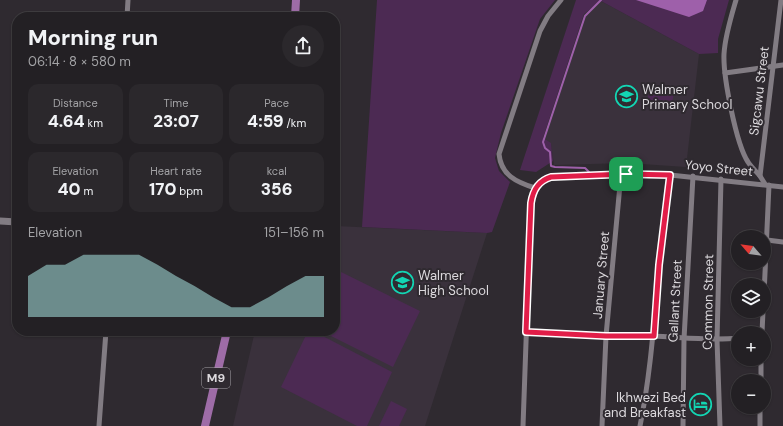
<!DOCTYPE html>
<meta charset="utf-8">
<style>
:root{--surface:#232024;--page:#2b282c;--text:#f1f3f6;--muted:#a3a3a6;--line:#403e41;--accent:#8bbbb9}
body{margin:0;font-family:"DM Sans",sans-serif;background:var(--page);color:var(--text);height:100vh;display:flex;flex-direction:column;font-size:15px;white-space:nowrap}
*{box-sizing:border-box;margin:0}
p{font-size:13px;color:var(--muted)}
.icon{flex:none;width:22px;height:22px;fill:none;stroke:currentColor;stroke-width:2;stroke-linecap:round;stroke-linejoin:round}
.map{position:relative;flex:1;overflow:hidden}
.sheet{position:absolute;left:12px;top:12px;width:328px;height:324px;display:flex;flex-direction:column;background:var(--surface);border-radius:16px;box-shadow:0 1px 3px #0004,0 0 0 1px var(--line)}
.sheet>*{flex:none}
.needle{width:26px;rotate:298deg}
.tools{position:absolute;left:731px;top:230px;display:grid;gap:8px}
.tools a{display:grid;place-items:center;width:40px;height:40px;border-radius:50%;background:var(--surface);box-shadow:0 1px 3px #0004,0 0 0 1px var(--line);font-size:20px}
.pin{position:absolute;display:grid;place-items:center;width:34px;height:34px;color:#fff;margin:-17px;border-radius:8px;box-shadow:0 2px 6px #0006}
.round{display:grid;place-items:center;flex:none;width:42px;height:42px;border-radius:21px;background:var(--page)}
.overview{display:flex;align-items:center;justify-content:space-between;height:68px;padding:0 16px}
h1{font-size:22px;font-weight:800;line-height:30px}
.metrics{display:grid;grid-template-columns:repeat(3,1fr);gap:6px;height:68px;padding:4px 16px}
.metrics div{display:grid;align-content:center;border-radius:10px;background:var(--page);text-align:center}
.metrics b{font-size:17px;font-weight:800}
.metrics small{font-size:11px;font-weight:400}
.metrics p{font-size:11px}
.chart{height:112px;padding:8px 16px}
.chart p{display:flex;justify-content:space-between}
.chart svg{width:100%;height:72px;margin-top:4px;fill:var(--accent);opacity:.7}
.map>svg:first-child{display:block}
.built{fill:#3a313c}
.green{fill:#4c2a53}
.water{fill:#9e60aa}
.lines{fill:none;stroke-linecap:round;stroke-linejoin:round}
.stream{stroke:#9e60aa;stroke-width:2}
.minor{stroke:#827c83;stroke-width:5}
.tertiary{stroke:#827c83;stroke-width:7}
.primary{stroke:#9e6ca7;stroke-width:8}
.route-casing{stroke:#fff;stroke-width:8}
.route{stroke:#e11d48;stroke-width:5}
.labels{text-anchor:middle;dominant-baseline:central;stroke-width:4;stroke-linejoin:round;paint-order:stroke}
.shield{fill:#2f2a30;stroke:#a8a4a9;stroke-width:1}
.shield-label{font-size:12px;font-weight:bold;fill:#dcd9dd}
.poi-label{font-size:13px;fill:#dcd9dd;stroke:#2f2a30;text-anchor:start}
.street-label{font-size:13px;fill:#dcd9dd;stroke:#2f2a30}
</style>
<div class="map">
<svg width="783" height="426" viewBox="0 0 783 426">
<rect width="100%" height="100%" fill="#2f2a30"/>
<!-- built -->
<g class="built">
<path d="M601,1l98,53 -13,113 -59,-4 -73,2 -3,-21 -8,-5 41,-125z"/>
<path d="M335,226l152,7 -62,193h-192l22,-95h80z"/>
</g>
<!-- green -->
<g class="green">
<path d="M377,0h178l-15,19 -39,114 -6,25 4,13 11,11 -18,50 -5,1 -125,-6z"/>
<path d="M576,0h153l-11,39v14l-19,1 -98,-53 -17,13 -41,124 8,5 2,18 -17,11 -16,-2z"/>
<path d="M649,90l25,3 -3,15 -24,-3z"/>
<path d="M335,269l85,42 -27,56 -72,-36h14z"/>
<path d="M308,331h5l79,41 -25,54h-10l-76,-39z"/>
<path d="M391,401l16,8 -8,17h-20z"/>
</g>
<!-- water -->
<path class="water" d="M636,0h71l-4,11 -14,6z"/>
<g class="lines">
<!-- stream -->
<path class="stream" d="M589,172l-4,-4 -30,-1 -4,-1 -1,-14 -5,-4 -2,-6 42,-126 16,-16"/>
<!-- minor -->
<g class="minor">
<path d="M736,0c-5,17 -11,36 -12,54 -1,22 12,90 24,108 3,5 8,9 12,14"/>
<path d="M127,17l1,-17"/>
<path d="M725,73l58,-8"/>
<path d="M765,184l-5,-8 21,-176"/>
<path d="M535,188c-19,-6 -34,-13 -36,-34l41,-123 8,-15 13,-16"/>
<path d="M767,240l16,2"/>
<path d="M764,295l5,-110"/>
<path d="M526,332c42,2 84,4 126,4 29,1 57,5 86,2"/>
<path d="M762,333l1,-22"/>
<path d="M761,381v-22"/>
<path d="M99,426l7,-95"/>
<path d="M523,426l8,-223 4,-15 5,-6 11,-5 119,-2 113,12"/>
<path d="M602,426l4,-90 15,-162"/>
<path d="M640,426c11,-54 14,-106 19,-160 3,-31 7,-61 11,-91"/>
<path d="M683,426l1,-87 9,-163"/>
<path d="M720,426l-3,-86 4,-161"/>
<path d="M760,426v-19"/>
</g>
<!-- tertiary -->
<path class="tertiary" d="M0,221l17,1"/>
<!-- primary -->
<g class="primary">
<path d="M295,17l1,-17"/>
<path d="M205,426l22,-95"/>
</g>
</g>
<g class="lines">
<defs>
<path id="route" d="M626,174l44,1 -11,90 -5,71h-48l-80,-4 5,-129c2,-13 7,-22 20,-26z"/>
</defs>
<!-- route casing -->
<use href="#route" class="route-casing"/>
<!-- route -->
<use href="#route" class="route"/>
</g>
<!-- icons -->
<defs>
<symbol id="school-ring" viewBox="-11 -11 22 22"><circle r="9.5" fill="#2f2a30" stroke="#13d5b3" stroke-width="1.5"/><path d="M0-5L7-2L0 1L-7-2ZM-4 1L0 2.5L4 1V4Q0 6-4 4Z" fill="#13d5b3"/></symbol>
<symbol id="hotel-ring" viewBox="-11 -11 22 22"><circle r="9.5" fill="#2f2a30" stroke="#13d5b3" stroke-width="1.5"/><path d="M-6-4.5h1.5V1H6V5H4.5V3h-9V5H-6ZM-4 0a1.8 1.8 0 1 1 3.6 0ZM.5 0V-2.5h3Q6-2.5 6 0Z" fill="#13d5b3"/></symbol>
</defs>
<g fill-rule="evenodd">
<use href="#school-ring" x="614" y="84" width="25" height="25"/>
<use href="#school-ring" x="390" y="270" width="25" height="25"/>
<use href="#hotel-ring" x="688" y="392" width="25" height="25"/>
</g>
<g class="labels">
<!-- shield labels -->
<rect class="shield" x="202" y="368" width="28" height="20" rx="3"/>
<g class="shield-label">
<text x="216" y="378">M9</text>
</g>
<!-- poi labels -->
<g class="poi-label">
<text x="642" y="89">Walmer<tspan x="642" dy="15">Primary School</tspan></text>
<text x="418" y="275">Walmer<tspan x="418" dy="15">High School</tspan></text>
<text x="686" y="397" text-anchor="end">Ikhwezi Bed<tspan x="686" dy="15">and Breakfast</tspan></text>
</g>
<!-- street labels -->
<g class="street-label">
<text transform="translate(759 91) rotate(-83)">Sigcawu Street</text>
<text transform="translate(719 168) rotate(6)">Yoyo Street</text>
<text transform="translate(601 275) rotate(-85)">January Street</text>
<text transform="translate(675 301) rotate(-87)">Gallant Street</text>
<text transform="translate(708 302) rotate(-89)">Common Street</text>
</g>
</g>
</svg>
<div class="tools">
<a><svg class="needle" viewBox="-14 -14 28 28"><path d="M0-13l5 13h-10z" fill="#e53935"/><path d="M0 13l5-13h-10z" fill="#a3a3a6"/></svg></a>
<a><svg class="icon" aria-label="layers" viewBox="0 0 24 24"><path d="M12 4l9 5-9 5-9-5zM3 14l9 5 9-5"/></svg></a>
<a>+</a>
<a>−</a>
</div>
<div class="pin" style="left:626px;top:174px;background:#1e9e55"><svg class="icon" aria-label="arrive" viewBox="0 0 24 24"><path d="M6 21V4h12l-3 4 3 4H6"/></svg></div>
<section class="sheet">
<div class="overview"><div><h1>Morning run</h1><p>06:14 · 8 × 580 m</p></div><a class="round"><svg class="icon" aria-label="share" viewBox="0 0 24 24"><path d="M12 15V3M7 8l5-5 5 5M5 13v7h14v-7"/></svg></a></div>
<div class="metrics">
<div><p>Distance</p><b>4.64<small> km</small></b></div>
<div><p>Time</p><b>23:07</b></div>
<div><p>Pace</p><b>4:59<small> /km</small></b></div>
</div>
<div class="metrics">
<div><p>Elevation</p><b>40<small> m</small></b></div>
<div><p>Heart rate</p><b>170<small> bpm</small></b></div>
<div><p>kcal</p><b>356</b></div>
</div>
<div class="chart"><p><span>Elevation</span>151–156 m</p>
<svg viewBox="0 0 160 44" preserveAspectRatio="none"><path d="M0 44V19L10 12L20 12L30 6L40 6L50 6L60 6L70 12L80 19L90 25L100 32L110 38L120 38L130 32L140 25L150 19L160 19V44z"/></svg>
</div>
</section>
</div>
